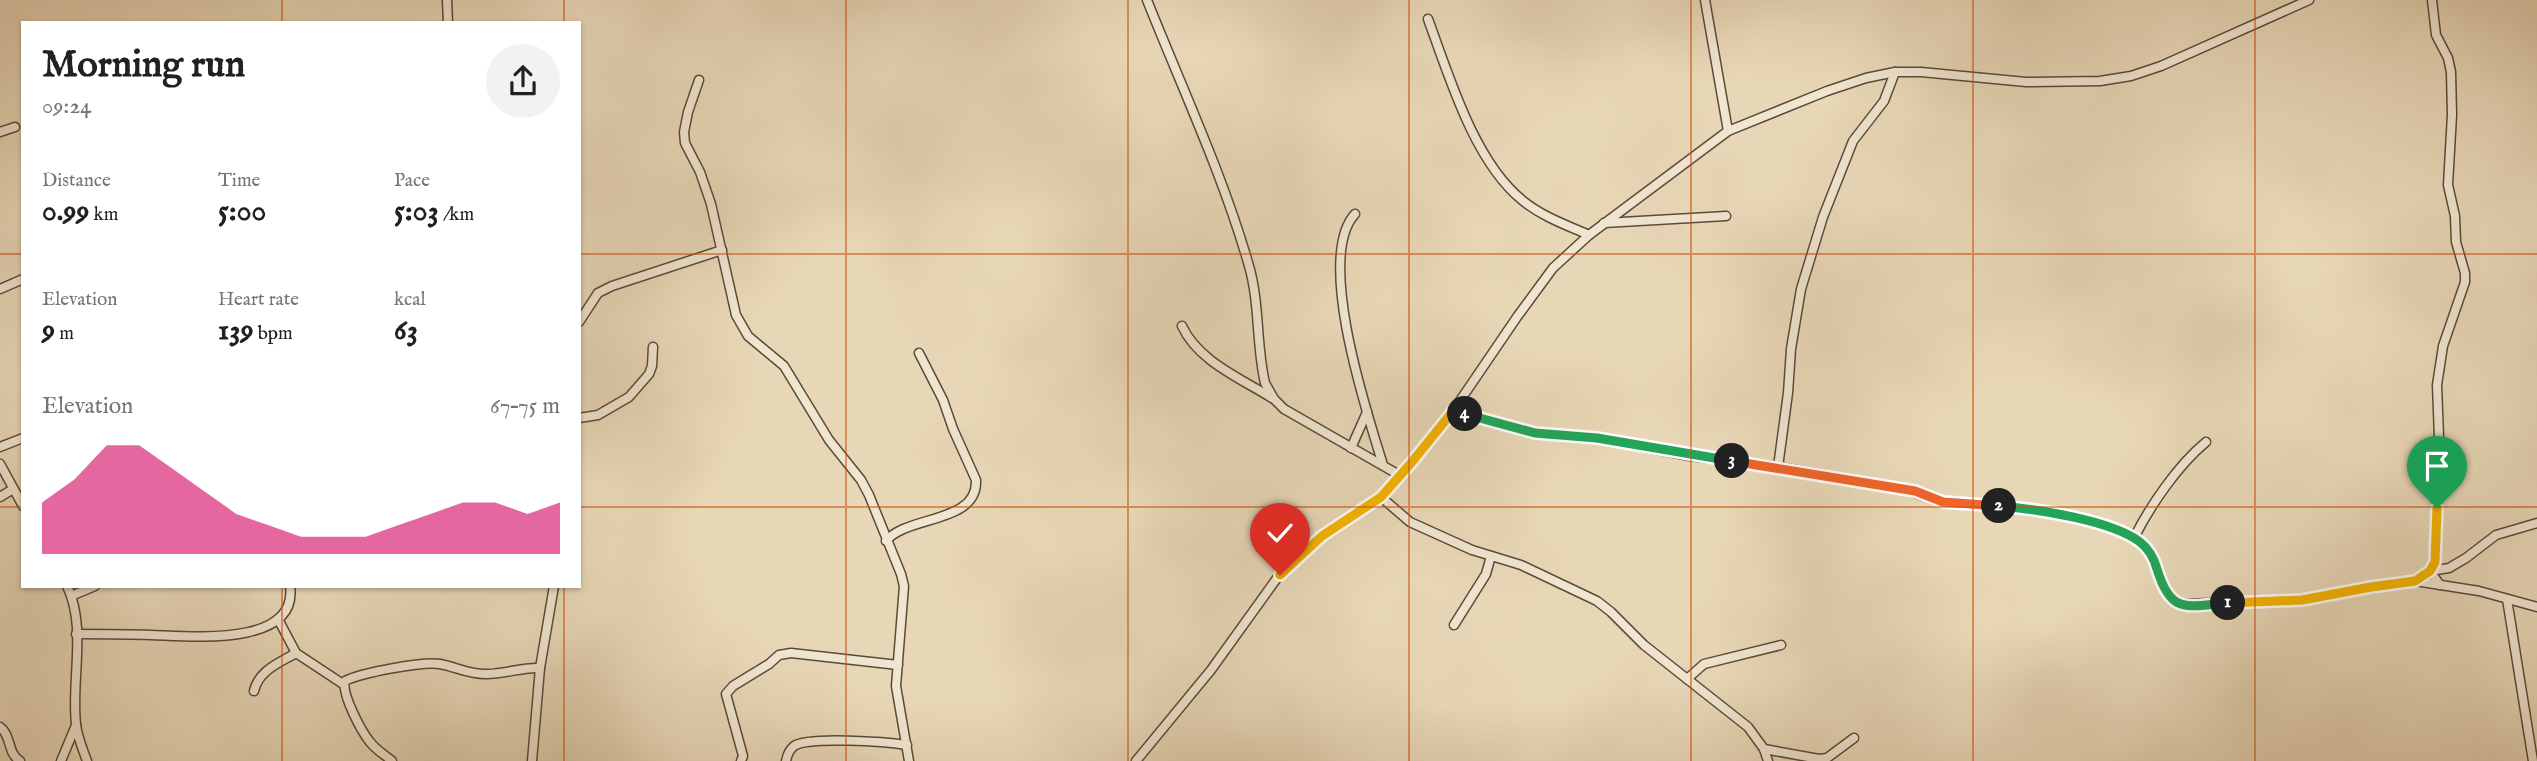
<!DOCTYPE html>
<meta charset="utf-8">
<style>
:root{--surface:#fff;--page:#f2f2f2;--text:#202124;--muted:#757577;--accent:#db2777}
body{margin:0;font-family:"IM FELL English",serif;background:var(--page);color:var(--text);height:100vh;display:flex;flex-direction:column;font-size:26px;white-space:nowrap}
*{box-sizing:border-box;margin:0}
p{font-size:23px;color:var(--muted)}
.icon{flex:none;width:38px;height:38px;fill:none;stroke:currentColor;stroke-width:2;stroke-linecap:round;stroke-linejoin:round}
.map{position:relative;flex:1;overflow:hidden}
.drawer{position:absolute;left:21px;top:21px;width:560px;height:567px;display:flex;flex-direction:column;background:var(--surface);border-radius:0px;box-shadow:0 2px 5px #0004}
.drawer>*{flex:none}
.pin{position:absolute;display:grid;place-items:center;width:60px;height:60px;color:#fff;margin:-72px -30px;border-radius:50% 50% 50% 0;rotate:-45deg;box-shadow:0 0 7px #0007}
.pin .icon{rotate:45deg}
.km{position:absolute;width:35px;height:35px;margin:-18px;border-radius:50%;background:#222;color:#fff;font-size:19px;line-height:35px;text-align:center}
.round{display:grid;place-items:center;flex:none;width:74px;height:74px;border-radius:37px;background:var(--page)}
.summary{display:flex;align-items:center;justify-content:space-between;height:119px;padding:0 21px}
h1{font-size:38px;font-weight:700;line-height:52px}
.stats{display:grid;grid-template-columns:repeat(3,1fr);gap:10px;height:119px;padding:7px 21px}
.stats div{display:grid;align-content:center}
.stats b{font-size:30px;font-weight:700}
.stats small{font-size:19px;font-weight:400}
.stats p{font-size:19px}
.chart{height:196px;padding:14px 21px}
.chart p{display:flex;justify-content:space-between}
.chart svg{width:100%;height:126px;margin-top:7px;fill:var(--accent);opacity:.7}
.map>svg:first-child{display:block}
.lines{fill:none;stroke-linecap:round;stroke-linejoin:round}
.street-casing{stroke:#5a4b38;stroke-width:11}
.street{stroke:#f0e5d0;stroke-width:8}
.split-1-casing{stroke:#fff;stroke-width:14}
.split-2-casing{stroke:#fff;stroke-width:14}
.split-3-casing{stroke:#fff;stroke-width:14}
.split-4-casing{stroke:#fff;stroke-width:14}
.split-5-casing{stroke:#fff;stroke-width:14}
.split-1{stroke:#f5b400;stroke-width:9}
.split-2{stroke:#22a559;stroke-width:9}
.split-3{stroke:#f0652b;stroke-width:9}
.split-4{stroke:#22a559;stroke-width:9}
.split-5{stroke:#f5b400;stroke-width:9}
.grid{fill:none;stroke:#cc500c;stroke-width:2;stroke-opacity:0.55}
</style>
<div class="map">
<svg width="2537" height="761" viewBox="0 0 2537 761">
<rect width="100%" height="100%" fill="#e8d7b7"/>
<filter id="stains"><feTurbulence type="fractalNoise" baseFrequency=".00286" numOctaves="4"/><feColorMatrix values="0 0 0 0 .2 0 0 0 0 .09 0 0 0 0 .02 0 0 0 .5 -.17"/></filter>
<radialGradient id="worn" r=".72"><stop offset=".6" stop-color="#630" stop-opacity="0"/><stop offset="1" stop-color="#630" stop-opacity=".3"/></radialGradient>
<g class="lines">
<defs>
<g id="street">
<path d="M447,0l1,23"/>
<path d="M1147,0c35,88 76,175 102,266 11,38 7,79 16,117l9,16 10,10 117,67"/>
<path d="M1705,0l23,131"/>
<path d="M1428,19c21,57 46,142 94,181 19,16 44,25 67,35"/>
<path d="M699,80l-11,32 -4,20 1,11 15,29 11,32 25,111 12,21 36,30 45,74 32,40 8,15 32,79 3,12 -8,100 13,75"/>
<path d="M0,132l15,-5"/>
<path d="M1355,214c-40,43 12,199 28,251"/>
<path d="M1604,223l122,-7"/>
<path d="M0,289l23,-10"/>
<path d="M579,322l19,-29 14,-7 110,-36"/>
<path d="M1182,326c16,35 58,52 90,72"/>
<path d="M1453,411l82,22 62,5 93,18 88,11 120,21c16,3 30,11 46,14 12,3 25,1 37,2 51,5 111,9 156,35 25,16 17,51 43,65l122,-4 69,-13 44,-6 64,10 58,16"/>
<path d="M579,418l19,-3 31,-18 20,-23 3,-8 1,-19"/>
<path d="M0,447l23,-9"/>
<path d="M1351,448l16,-36"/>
<path d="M0,464l23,42"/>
<path d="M1778,467l10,-74 3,-44 10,-60 22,-72 30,-76 31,-40 11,-29"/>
<path d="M0,497l13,-8"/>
<path d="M1381,497l29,25 62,28 49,15 76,36 14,11 33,33 104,82 16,22 4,12"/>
<path d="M2134,538c16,-32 44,-73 72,-96"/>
<path d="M886,541c21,-26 92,-17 90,-61l-23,-51 -10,-29 -24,-47"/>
<path d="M2415,581l15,-10 5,-9 4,-125 -2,-52 6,-39 22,-64v-9l-9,-31 -1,-26 -7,-31 4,-70 -1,-43 -3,-14 -12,-23 -4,-35"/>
<path d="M2440,585l-10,-14 19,-3 17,-10 30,-23 41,-12"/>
<path d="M67,586c20,41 4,94 9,138 1,12 7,26 11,37"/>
<path d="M71,596l24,-10"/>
<path d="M2507,599l26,162"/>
<path d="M278,619l18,34 47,31"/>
<path d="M1454,625l32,-51 5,-18"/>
<path d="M76,634c25,0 50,0 75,1 36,1 148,13 139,-49"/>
<path d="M1687,679l17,-15 77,-19"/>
<path d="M254,691c5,-21 25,-28 42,-38"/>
<path d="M0,727c12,9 7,26 20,34"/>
<path d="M1764,749l55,10 8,-1 27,-20"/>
<path d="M61,761l15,-36"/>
<path d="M392,761c-7,-6 -16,-11 -22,-19 -9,-11 -29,-49 -25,-61 15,-8 78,-20 95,-17 16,3 30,11 47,10 18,0 35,-7 53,-6"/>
<path d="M532,761l8,-93 14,-82"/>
<path d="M741,761l2,-5 -17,-62 7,-8 36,-22 10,-9 12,-2 107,12"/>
<path d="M786,761c1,-5 3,-11 8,-15 14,-10 93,-4 113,-1"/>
<path d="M1136,761l75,-91 69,-96 42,-38 59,-39 20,-21 52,-65 64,-94 36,-49 36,-33 139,-104 99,-40 39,-13 29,-6h26l105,10 74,-1 31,-5 30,-10 148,-66"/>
</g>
</defs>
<!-- street casing -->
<use href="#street" class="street-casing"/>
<!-- street -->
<use href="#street" class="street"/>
</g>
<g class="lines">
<defs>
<path id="split-1" d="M2228,603l74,-3 69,-13 44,-6 15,-10 5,-9 2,-54"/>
<path id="split-2" d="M1999,506c37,3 112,14 141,36 9,7 14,16 17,27 14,46 29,37 71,34"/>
<path id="split-3" d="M1732,461l183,30 28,11 56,4"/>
<path id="split-4" d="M1465,414l70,19 62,5 135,23"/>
<path id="split-5" d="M1280,575l42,-39 59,-39 31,-35 41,-51 12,3"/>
</defs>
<!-- split-1 casing -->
<use href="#split-1" class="split-1-casing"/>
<!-- split-2 casing -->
<use href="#split-2" class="split-2-casing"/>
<!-- split-3 casing -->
<use href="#split-3" class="split-3-casing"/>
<!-- split-4 casing -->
<use href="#split-4" class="split-4-casing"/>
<!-- split-5 casing -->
<use href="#split-5" class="split-5-casing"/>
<!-- split-1 -->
<use href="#split-1" class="split-1"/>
<!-- split-2 -->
<use href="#split-2" class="split-2"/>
<!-- split-3 -->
<use href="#split-3" class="split-3"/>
<!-- split-4 -->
<use href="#split-4" class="split-4"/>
<!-- split-5 -->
<use href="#split-5" class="split-5"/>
</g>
<!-- grid -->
<path class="grid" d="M282,0v23M564,0v23M846,0v761M1128,0v761M1409,0v761M1691,0v761M1973,0v761M2255,0v761M0,254h23M579,254h1958M0,507h23M579,507h1958M282,586v175M564,586v175"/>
<rect width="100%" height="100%" filter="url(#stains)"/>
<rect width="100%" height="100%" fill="url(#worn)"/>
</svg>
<div class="pin" style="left:2437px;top:508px;background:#1e9e55"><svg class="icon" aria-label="arrive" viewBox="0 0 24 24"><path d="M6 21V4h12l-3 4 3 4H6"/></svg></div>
<div class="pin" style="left:1280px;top:575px;background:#d93025"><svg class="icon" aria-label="check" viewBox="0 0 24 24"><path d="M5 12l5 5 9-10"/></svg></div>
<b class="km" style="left:2228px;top:603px">1</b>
<b class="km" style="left:1999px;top:506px">2</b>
<b class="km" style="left:1732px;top:461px">3</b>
<b class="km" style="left:1465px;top:414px">4</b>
<section class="drawer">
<div class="summary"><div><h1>Morning run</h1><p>09:24</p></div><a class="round"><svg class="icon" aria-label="share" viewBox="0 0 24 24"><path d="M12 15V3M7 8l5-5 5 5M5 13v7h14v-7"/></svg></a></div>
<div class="stats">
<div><p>Distance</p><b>0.99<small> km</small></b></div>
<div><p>Time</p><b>5:00</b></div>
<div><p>Pace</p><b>5:03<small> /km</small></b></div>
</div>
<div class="stats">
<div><p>Elevation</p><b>9<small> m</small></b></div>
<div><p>Heart rate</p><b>139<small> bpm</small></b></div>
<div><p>kcal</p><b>63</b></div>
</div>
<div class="chart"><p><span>Elevation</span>67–75 m</p>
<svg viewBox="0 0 160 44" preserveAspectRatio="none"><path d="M0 44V26L10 18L20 6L30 6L40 14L50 22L60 30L70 34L80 38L90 38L100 38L110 34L120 30L130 26L140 26L150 30L160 26V44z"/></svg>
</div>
</section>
</div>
